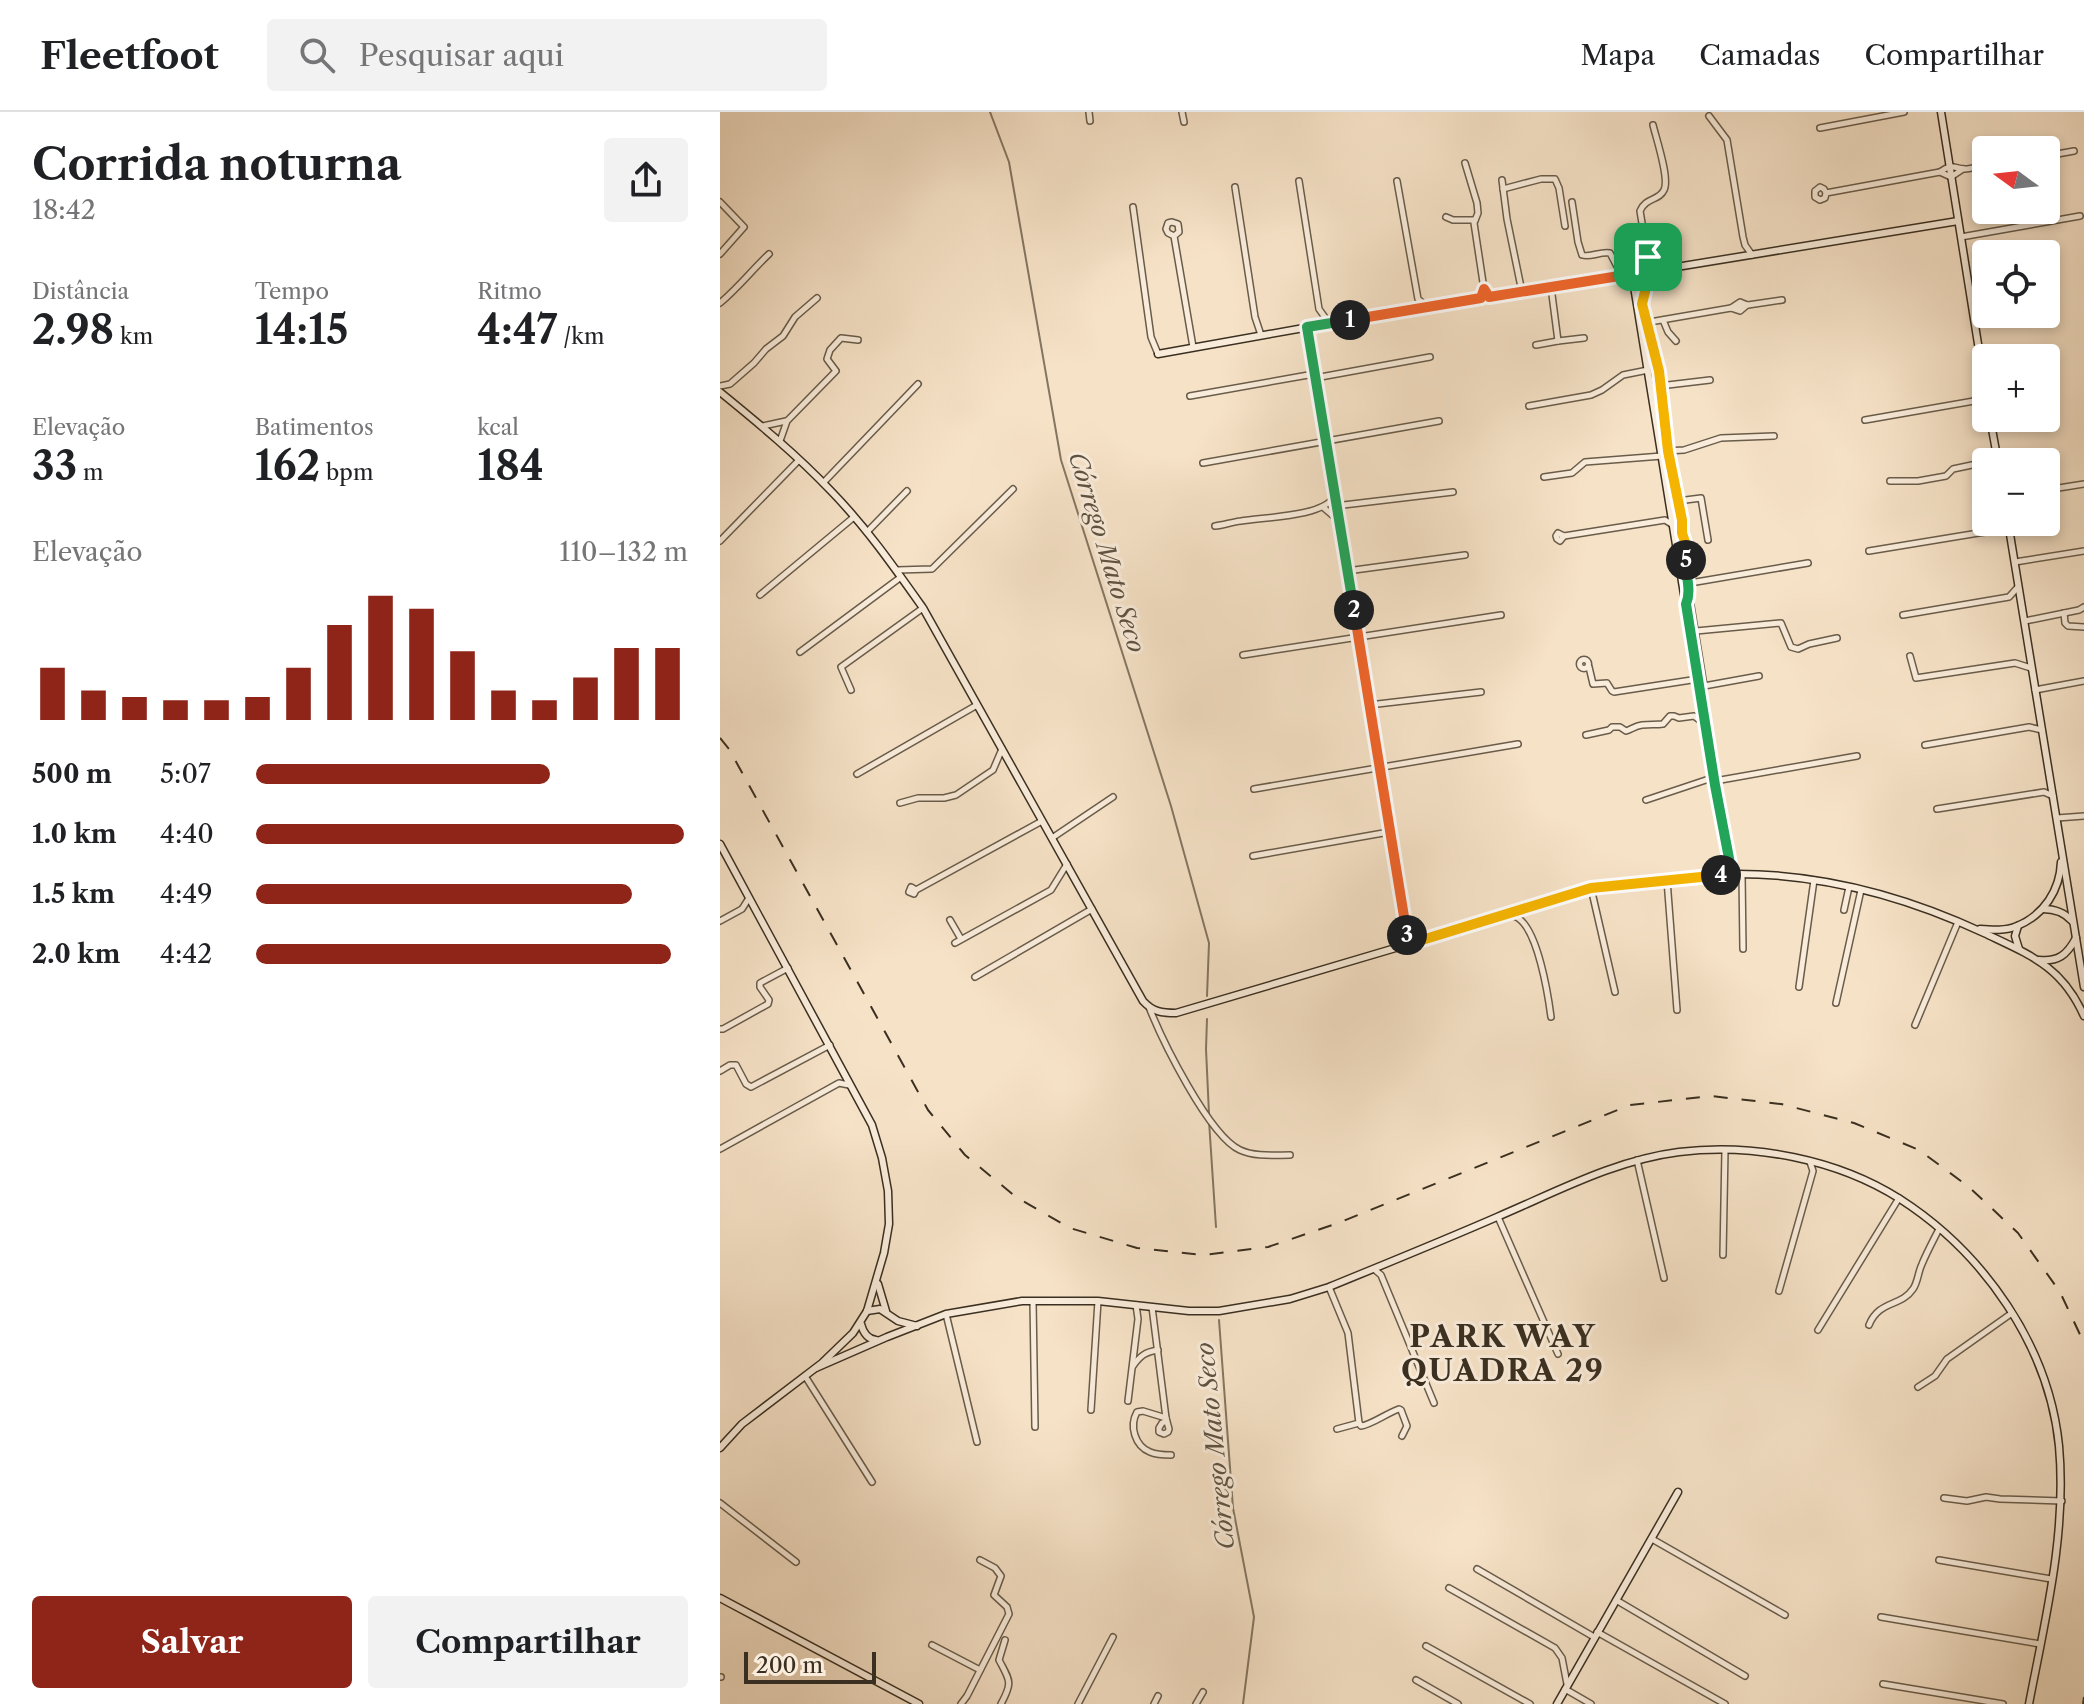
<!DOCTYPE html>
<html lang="pt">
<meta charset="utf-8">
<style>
:root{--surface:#fff;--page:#f2f2f2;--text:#202124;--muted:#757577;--line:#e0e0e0;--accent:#8f2418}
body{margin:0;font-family:"Libre Caslon Text",serif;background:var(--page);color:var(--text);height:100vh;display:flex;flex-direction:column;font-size:30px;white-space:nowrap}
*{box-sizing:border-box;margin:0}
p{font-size:26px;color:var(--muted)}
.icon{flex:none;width:44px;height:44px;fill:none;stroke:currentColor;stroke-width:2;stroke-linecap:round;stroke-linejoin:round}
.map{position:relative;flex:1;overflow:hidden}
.panel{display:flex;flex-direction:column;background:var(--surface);width:720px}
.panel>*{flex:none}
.needle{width:52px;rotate:285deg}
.controls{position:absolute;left:1252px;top:24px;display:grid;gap:16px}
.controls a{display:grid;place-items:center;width:88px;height:88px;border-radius:8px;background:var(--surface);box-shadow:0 4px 12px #0003;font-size:40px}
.scale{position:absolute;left:24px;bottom:20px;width:132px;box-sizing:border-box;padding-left:8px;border:4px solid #3a2f20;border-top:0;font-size:22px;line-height:28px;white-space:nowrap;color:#3a2f20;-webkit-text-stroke:6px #f9ecdb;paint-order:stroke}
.pin{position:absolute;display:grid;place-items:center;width:68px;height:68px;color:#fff;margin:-34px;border-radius:16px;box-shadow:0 4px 12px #0006}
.km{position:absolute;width:40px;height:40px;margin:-20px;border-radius:50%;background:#222;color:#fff;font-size:22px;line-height:40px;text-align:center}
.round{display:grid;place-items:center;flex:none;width:84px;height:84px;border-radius:8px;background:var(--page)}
.overview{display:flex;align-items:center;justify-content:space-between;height:136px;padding:0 32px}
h1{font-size:44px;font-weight:700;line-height:60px}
.figures{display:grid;grid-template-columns:repeat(3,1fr);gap:12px;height:136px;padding:8px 32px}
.figures div{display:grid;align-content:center}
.figures b{font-size:40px;font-weight:700}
.figures small{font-size:22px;font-weight:400}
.figures p{font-size:22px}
.chart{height:224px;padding:16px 32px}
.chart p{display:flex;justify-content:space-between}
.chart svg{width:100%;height:144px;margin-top:8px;stroke:var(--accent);stroke-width:6}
.action{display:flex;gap:16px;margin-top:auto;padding:16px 32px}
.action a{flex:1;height:92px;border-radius:8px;background:var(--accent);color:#fff;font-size:32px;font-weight:700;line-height:92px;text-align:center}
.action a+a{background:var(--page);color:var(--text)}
ul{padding:0 32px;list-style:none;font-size:26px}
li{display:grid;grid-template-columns:128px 96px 1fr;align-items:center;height:60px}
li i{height:20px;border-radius:10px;background:var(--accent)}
header{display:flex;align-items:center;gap:48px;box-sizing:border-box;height:112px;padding:0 40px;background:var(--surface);border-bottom:2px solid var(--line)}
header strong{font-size:38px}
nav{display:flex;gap:44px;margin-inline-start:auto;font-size:28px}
.search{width:560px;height:72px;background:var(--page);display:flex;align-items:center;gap:20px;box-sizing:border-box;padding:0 28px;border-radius:8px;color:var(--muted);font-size:30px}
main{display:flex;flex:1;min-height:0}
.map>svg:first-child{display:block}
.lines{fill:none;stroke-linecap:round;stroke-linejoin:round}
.stream{stroke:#847662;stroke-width:2}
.street-casing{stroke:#695c4a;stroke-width:8}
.secondary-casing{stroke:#3a2f20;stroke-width:9}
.street{stroke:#f9ecdb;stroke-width:5}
.secondary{stroke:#f9ecdb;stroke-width:6}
.rail{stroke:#3a2f20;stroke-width:2;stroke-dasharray:14 14;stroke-linecap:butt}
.split-1-casing{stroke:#fff;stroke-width:16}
.split-2-casing{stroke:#fff;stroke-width:16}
.split-3-casing{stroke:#fff;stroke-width:16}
.split-4-casing{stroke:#fff;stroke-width:16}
.split-5-casing{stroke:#fff;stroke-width:16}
.split-6-casing{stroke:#fff;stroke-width:16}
.split-1{stroke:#f0652b;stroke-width:10}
.split-2{stroke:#22a559;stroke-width:10}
.split-3{stroke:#f0652b;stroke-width:10}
.split-4{stroke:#f5b400;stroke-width:10}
.split-5{stroke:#22a559;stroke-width:10}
.split-6{stroke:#f5b400;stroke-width:10}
.labels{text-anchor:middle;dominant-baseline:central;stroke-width:6;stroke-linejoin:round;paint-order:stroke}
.water-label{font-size:24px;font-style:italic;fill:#5f5241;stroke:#f9ecdb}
.district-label{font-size:30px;font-weight:bold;letter-spacing:2px;fill:#3a2f20;stroke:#f9ecdb}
</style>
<header>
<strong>Fleetfoot</strong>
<div class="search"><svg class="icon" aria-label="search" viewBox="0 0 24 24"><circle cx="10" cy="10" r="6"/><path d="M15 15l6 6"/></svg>Pesquisar aqui</div>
<nav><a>Mapa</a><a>Camadas</a><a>Compartilhar</a></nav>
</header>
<main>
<section class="panel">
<div class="overview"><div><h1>Corrida noturna</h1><p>18:42</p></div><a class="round"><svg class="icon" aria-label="share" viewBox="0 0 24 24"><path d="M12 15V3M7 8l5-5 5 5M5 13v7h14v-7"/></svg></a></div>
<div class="figures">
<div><p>Distância</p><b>2.98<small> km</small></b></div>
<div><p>Tempo</p><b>14:15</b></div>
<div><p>Ritmo</p><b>4:47<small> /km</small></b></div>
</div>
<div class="figures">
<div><p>Elevação</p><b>33<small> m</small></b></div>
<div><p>Batimentos</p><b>162<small> bpm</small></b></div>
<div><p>kcal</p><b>184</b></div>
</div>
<div class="chart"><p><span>Elevação</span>110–132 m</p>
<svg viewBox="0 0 160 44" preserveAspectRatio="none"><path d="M5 44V28M15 44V35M25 44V37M35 44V38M45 44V38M55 44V37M65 44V28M75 44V15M85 44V6M95 44V10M105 44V23M115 44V35M125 44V38M135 44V31M145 44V22M155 44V22"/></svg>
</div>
<ul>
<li><b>500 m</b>5:07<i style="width:68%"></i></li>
<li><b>1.0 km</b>4:40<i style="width:99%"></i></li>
<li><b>1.5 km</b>4:49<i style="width:87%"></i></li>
<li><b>2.0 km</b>4:42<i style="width:96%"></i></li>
</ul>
<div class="action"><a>Salvar</a><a>Compartilhar</a></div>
</section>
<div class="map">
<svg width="1364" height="1592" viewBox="0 0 1364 1592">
<rect width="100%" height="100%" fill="#f6e2c7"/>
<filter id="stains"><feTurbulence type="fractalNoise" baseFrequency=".0025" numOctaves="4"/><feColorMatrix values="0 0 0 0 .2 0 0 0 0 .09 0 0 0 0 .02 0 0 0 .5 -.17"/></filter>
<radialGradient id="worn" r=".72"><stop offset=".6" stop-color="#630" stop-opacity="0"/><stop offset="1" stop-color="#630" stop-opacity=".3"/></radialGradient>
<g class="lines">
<!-- stream -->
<g class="stream">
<path d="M270,0l19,50 52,298 110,346 38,137 -2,53"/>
<path d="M487,907l-1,30 3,65"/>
<path d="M489,1009l7,106"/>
<path d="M499,1208l14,188 21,109 -11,87"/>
</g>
<defs>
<g id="street">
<path d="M369,0l1,9"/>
<path d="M462,0l2,10"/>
<path d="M989,4l18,24 16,97 2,8 7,10"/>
<path d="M933,13c3,13 17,54 11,65 -5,11 -18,7 -24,21l10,60 -8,33 17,67 9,80 14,69v13l5,15 -2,21 19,117"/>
<path d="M1100,16l84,-16"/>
<path d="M1326,44l28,-5"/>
<path d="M745,51l12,40 1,10 -4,10 10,66 5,8"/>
<path d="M1220,60l11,5 12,-8"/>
<path d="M782,68l5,39 15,73"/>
<path d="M579,69l20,128 10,14"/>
<path d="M677,69l21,118 10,8"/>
<path d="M515,75l20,130 6,18"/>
<path d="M783,77l38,-10h14l4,9 6,38"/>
<path d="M1106,81l-2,-4 -4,-2 -5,4v6l5,3 5,-2 1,-5 114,-21c13,-9 12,-4 25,-3 6,0 15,-3 21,-4"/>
<path d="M0,90l24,25 -24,27"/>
<path d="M852,90l6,40 4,13c9,3 18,-4 28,-2l12,23"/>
<path d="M413,95l18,130 7,17"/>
<path d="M726,105l7,3h22"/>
<path d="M454,124l5,-4 -1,-8 -6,-2 -4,1 -2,6 2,4 6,3 19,111"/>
<path d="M1241,125l119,-21"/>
<path d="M928,145l7,4 -6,5"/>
<path d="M831,175l7,54 26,-3"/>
<path d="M0,191c18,-15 32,-33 49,-49"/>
<path d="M1027,193l-7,-3 -9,6 16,-3h1l34,-5"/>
<path d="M943,208l5,12 8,9"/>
<path d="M924,211l87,-15 9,3 7,-6"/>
<path d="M816,233l22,-4"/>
<path d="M595,266l115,-21"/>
<path d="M0,274l10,-2 24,-21 12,-14 17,-13 12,-19 22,-19"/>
<path d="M931,275l59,-7"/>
<path d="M470,284l124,-22"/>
<path d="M1254,289l12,9"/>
<path d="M809,294l62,-11 11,-5 21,-15 25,-5"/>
<path d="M1145,308l109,-19 10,-19"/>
<path d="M43,314l23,-5"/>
<path d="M60,329l7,-20 49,-50 -9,-12 3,-9 11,-12 17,2"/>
<path d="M946,339l18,-1 37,-12 53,-2"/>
<path d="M483,351l236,-42"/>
<path d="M824,365l28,-4 13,-11 77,-6"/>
<path d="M1170,369h28l28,-5 7,-7 33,-7"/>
<path d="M103,371l95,-99"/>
<path d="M1326,378l38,-6"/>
<path d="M950,390l31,-4 7,42"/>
<path d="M615,394l118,-14"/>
<path d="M603,395l15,13"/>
<path d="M495,414c9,-1 17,-4 26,-5 22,-4 81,-4 93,-24"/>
<path d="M147,420l40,-41"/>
<path d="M838,421l6,3 -4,5 -3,-2 -1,-3z"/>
<path d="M844,424l101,-16 8,5"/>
<path d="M0,429l79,-81"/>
<path d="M1149,439l140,-23"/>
<path d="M1295,450l69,-11"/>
<path d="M177,458l35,-1 81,-80"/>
<path d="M627,459l118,-16"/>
<path d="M976,470l112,-19"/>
<path d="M40,483l94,-78"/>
<path d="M1344,501l1,10 3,3 16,1"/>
<path d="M1183,503l106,-18 9,-10"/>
<path d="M1305,509l54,-11 5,-3"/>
<path d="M976,519l85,-8 10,24 7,2 11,-5 28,-6"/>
<path d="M80,540l101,-75"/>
<path d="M523,543l258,-40"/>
<path d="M1190,544l6,22 99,-15 16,5"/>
<circle cx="864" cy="552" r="4.5"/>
<path d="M869,555l4,17 14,-1 5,8 2,1 84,-13"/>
<path d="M984,574l55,-10"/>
<path d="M131,578l-10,-23 82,-59"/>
<path d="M1315,578l49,-9"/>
<path d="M649,593l112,-13"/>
<path d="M866,623l23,-5 3,-3h8l6,4c6,-2 9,-5 16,-6 8,-1 14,0 21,-1l7,-8h4l5,2 15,-2 11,8"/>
<path d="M1205,633l104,-18 13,3"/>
<path d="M137,662l120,-69"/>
<path d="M995,669l142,-25"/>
<path d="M534,677l264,-45"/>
<path d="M926,688l60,-20 8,-4"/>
<path d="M180,691l18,-5h26l12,-3 37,-25 9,-21"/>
<path d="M1217,697l107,-17 9,4"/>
<path d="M1337,706l27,-2"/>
<path d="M332,726l61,-41"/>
<path d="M533,744l136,-24"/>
<path d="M1022,762l1,75"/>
<path d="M947,768l10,130"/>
<path d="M871,776l24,104"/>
<path d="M196,778l-2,4 -5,-2 2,-5 5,3 126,-69"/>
<path d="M1124,798l5,-23"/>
<path d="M785,803c4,0 10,1 13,3 20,13 30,76 33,99"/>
<path d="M230,808l11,19"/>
<path d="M0,809l22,-12 7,-11"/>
<path d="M235,831l96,-53 16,-26"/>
<path d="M255,865l117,-68"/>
<path d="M1079,875l15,-107"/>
<path d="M1116,891l25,-113"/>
<path d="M429,895c13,33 60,129 91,143 15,7 34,5 50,5"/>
<path d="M1195,913l43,-103"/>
<path d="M0,917h3l45,-25 1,-4 -9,-13v-4l28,-15"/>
<path d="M0,959l10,-6h6l10,19 5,3 79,-42"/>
<path d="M0,1037l119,-66 10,2"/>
<path d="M917,1048l27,118"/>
<path d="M778,1105l60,137"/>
<path d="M1003,1143l2,-105"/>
<path d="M654,1157l7,6 53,128"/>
<path d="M609,1175l19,46 11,90 -22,6"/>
<path d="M1059,1179l34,-120 -3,-9"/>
<path d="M313,1189l2,126"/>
<path d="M432,1195l14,111 3,11 -1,3 -4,2 -5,-2v-4l3,-5 5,-2"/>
<path d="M226,1202l31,128"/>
<path d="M1149,1213c10,-25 32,-18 44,-36 5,-7 5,-17 9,-25 5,-12 11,-23 17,-35"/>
<path d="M1098,1218l81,-132"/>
<path d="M413,1254c7,-10 12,-14 25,-16"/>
<path d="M85,1264l67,106"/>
<path d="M1198,1275l17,-11 12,-17 65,-46"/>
<path d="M408,1289l10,-82 -2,-14"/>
<path d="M371,1298l7,-109"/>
<path d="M446,1306l-23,-7 -6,1c-8,14 -2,34 13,40 7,3 14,3 21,3"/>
<path d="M639,1311l2,3c10,-1 26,-13 38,-17l2,1 6,16 -5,10"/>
<path d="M1224,1386l23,3 19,-4 14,2 62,2"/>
<path d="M0,1391l76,59"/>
<path d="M932,1427l133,76"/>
<path d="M1219,1448l112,19"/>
<path d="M757,1457l117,68"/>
<path d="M729,1476l106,60 7,10 5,26"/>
<path d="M896,1488l129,76"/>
<path d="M1161,1505l159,27"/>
<path d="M877,1520l128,72"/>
<path d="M212,1533l48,25"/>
<path d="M706,1534l104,58"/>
<path d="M0,1565h1"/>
<path d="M696,1568l42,24"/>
<path d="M1163,1572l120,20"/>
<path d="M845,1577l26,15"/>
<path d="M241,1592l6,-8 42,-82 -2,-7 -13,-12 7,-19 -6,-8 -15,-8"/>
<path d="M281,1592c12,-22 9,-23 -2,-44l6,-20"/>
<path d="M358,1592l35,-67"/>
<path d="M434,1592l4,-8"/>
<path d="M476,1592l7,-12"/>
</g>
<g id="secondary">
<path d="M1221,0l45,282"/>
<path d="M912,162l83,511 17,89"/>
<path d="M587,215l102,617"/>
<path d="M438,242l157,-28 643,-105"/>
<path d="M0,280c38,31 77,63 111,99 35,36 63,76 92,117l220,393c10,11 19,12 33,12l233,-69 164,-52c26,-6 53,-8 79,-11 28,-3 57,-7 85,-7 85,0 170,23 247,59 46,22 78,33 100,83"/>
<path d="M1270,306l8,44"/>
<path d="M1288,410l76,465"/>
<path d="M0,732l152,281 10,33 6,33 1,33 -5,29 -17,58 -14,22 -31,30 -80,61 -22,24"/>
<path d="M1323,797c12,0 21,3 29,12"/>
<path d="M1298,814l-3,10 4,13"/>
<path d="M1260,817c12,1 26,2 37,-3 27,-11 43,-36 44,-64"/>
<path d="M1319,848c19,2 28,-5 37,-22"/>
<path d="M158,1172l8,27"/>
<path d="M147,1199l13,-2 18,12 19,5"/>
<path d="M141,1212c2,8 6,15 15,16"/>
<path d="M96,1256l71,-31 59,-23 76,-13h76l91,10h30l71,-12 39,-12c56,-23 113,-46 168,-70 59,-25 118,-57 182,-65 74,-9 158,7 221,47 84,54 149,147 159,247 8,87 -14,174 -30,258"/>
<path d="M0,1486l199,106"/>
<path d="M837,1592l121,-212"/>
</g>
</defs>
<!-- street casing -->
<use href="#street" class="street-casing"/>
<!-- secondary casing -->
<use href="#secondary" class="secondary-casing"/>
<!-- street -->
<use href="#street" class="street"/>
<!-- secondary -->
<use href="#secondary" class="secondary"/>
<!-- rail -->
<g class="rail">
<path d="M0,626l9,11 199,361 37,45 51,42 54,31 67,20 66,7 65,-8 70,-24 292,-118 81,-9 70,8 73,19 65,27 50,37 49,46 42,59 24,51"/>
<path d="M1363,1592l1,-7"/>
</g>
</g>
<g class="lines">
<defs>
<path id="split-1" d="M630,208l131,-22 3,-9 5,8 161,-26 -2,-14"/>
<path id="split-2" d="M630,208l-43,7 47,283"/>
<path id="split-3" d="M634,498l53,325"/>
<path id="split-4" d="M687,823l2,9 182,-56 130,-13"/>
<path id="split-5" d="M966,448c-1,15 6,30 0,44l29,181 17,89 -11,1"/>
<path id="split-6" d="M928,145l7,4 -6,5 1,5 -8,33 17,67 9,80 14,69v13l5,15 -1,12"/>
</defs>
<!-- split-1 casing -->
<use href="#split-1" class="split-1-casing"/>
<!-- split-2 casing -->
<use href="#split-2" class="split-2-casing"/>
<!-- split-3 casing -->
<use href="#split-3" class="split-3-casing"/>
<!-- split-4 casing -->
<use href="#split-4" class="split-4-casing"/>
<!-- split-5 casing -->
<use href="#split-5" class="split-5-casing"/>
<!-- split-6 casing -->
<use href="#split-6" class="split-6-casing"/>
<!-- split-1 -->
<use href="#split-1" class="split-1"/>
<!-- split-2 -->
<use href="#split-2" class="split-2"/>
<!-- split-3 -->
<use href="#split-3" class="split-3"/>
<!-- split-4 -->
<use href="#split-4" class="split-4"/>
<!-- split-5 -->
<use href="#split-5" class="split-5"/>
<!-- split-6 -->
<use href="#split-6" class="split-6"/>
</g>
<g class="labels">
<!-- water labels -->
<g class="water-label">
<text transform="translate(387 440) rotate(73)">Córrego Mato Seco</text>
<text transform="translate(495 1334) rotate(-96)">Córrego Mato Seco</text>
</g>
<!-- district labels -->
<g class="district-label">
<text x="783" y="1224">PARK WAY<tspan x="783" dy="34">QUADRA 29</tspan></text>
</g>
</g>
<rect width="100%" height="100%" filter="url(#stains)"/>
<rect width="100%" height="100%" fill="url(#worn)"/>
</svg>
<div class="controls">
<a><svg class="needle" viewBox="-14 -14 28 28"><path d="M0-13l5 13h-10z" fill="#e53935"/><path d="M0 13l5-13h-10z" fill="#757577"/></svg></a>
<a><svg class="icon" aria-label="locate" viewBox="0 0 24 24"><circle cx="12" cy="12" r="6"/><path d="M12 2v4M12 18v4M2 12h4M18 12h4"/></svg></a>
<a>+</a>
<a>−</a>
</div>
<div class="scale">200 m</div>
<div class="pin" style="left:928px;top:145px;background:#1e9e55"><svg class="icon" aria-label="arrive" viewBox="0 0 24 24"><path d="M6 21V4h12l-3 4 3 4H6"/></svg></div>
<b class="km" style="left:630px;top:208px">1</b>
<b class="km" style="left:634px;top:498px">2</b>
<b class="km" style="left:687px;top:823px">3</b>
<b class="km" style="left:1001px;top:763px">4</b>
<b class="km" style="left:966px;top:448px">5</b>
</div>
</main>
